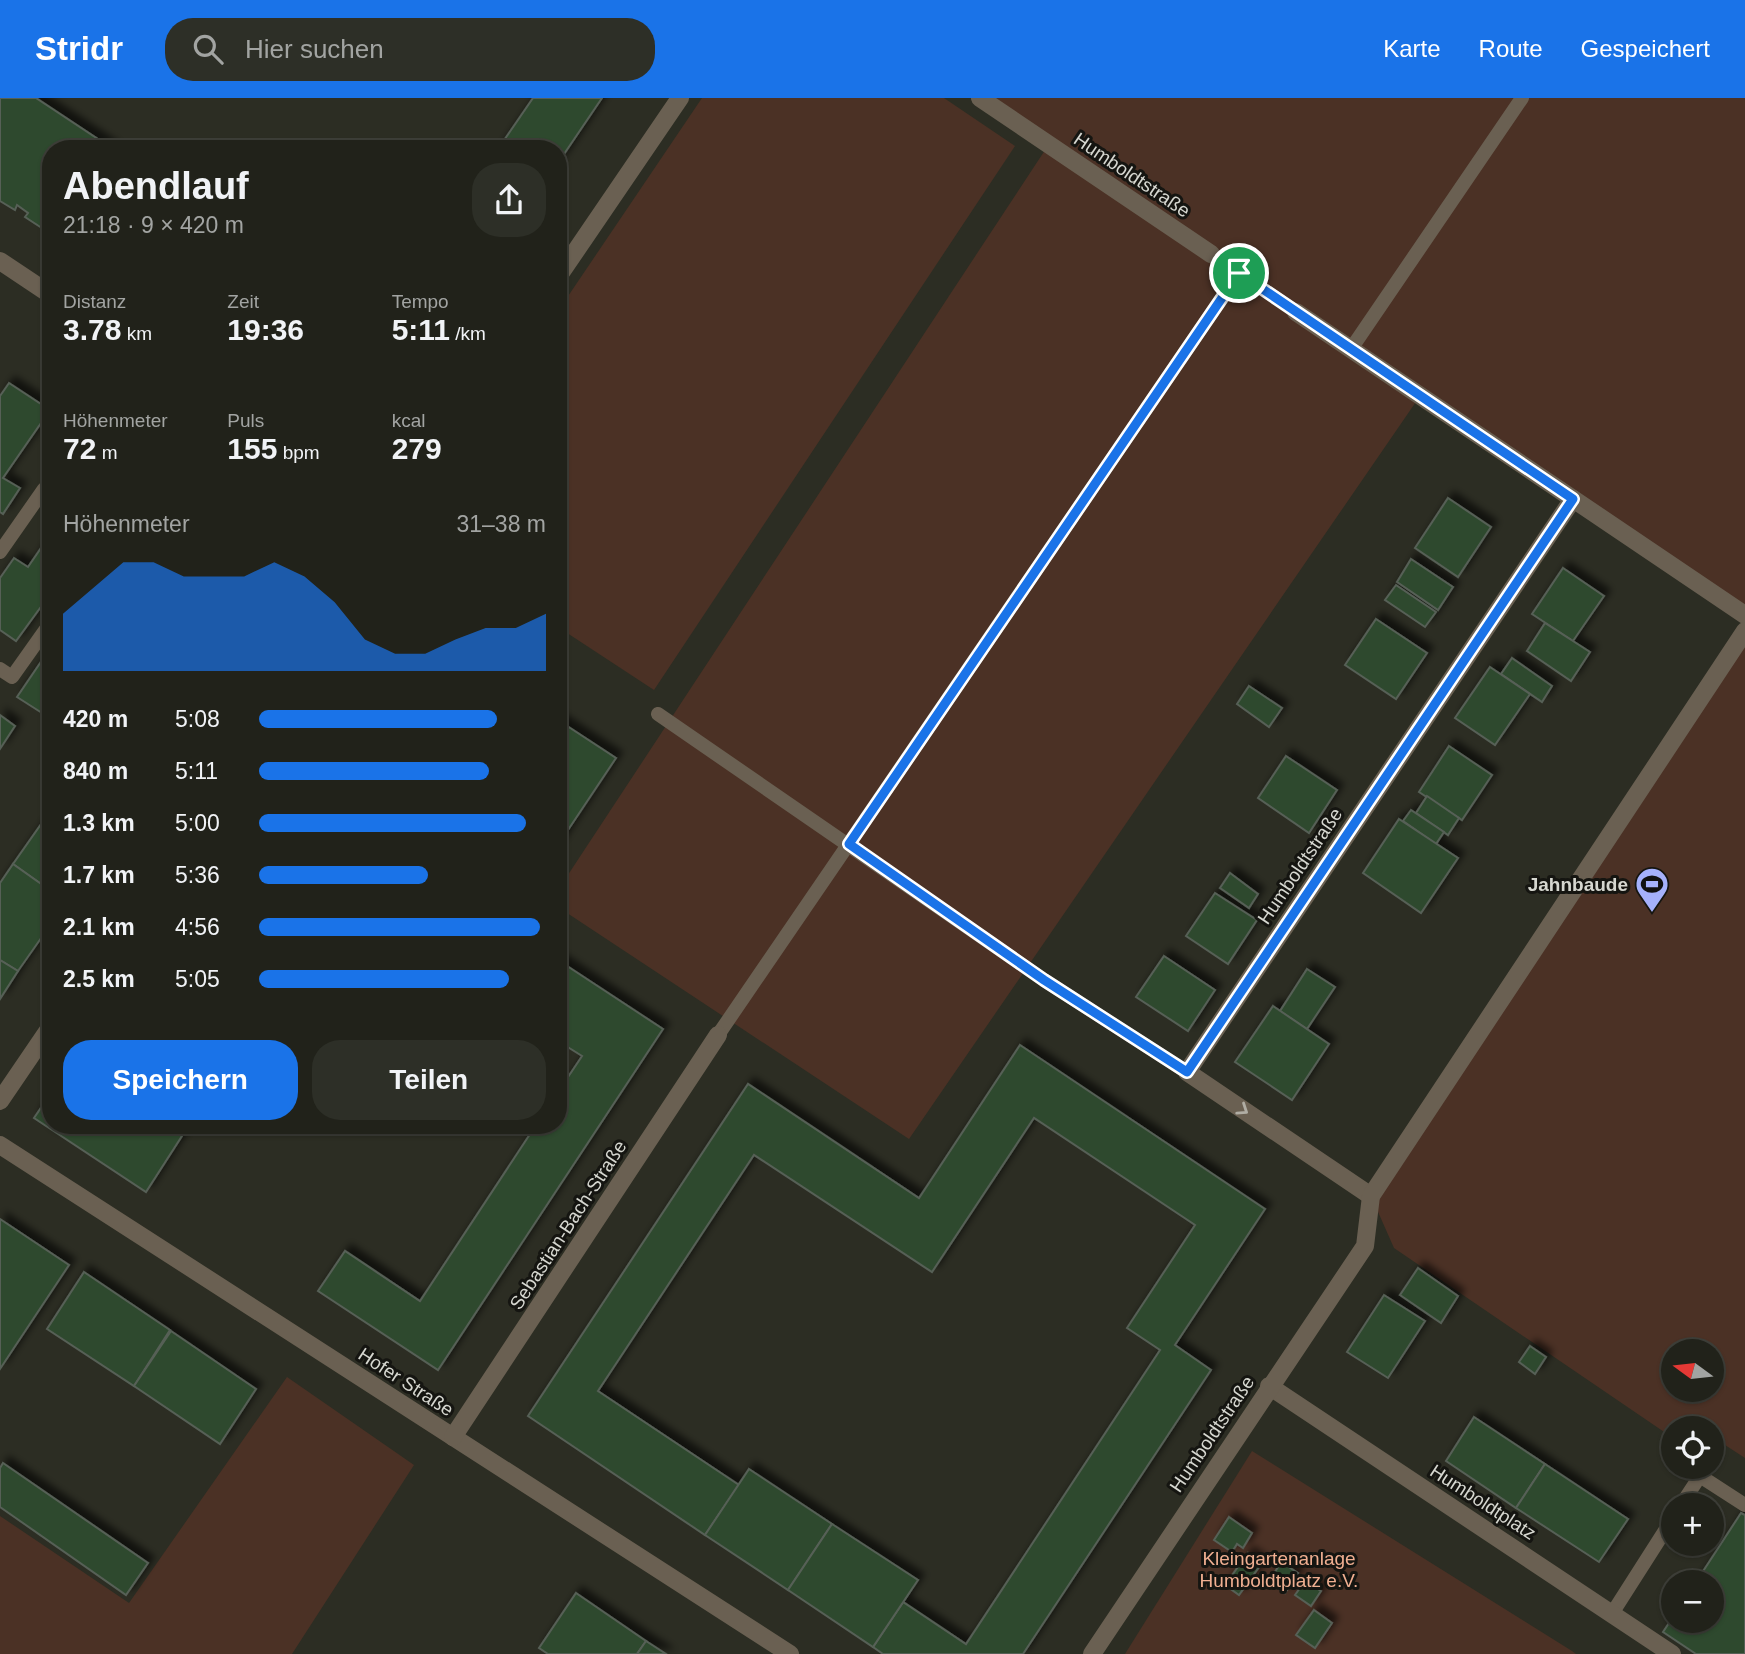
<!DOCTYPE html>
<html lang="de">
<meta charset="utf-8">
<style>
:root{--surface:#21221a;--page:#2d2f27;--text:#f1f3f6;--muted:#a2a4a2;--line:#3e3f39;--accent:#1a73e8}
body{margin:0;font-family:Arial,sans-serif;background:var(--page);color:var(--text);height:100vh;display:flex;flex-direction:column;font-size:26px;white-space:nowrap}
*{box-sizing:border-box;margin:0}
p{font-size:23px;color:var(--muted)}
.icon{flex:none;width:38px;height:38px;fill:none;stroke:currentColor;stroke-width:2;stroke-linecap:round;stroke-linejoin:round}
.map{position:relative;flex:1;overflow:hidden}
.panel{position:absolute;left:42px;top:42px;width:525px;height:994px;display:flex;flex-direction:column;background:var(--surface);border-radius:28px;box-shadow:0 2px 5px #0004,0 0 0 2px var(--line)}
.panel>*{flex:none}
.needle{width:46px;rotate:285deg}
.controls{position:absolute;left:1661px;top:1241px;display:grid;gap:14px}
.controls a{display:grid;place-items:center;width:63px;height:63px;border-radius:50%;background:var(--surface);box-shadow:0 2px 5px #0004,0 0 0 2px var(--line);font-size:35px}
.pin{position:absolute;display:grid;place-items:center;width:60px;height:60px;color:#fff;margin:-30px;border:4px solid #fff;border-radius:50%;box-shadow:0 2px 7px #0007}
.round{display:grid;place-items:center;flex:none;width:74px;height:74px;border-radius:28px;background:var(--page)}
.summary{display:flex;align-items:center;justify-content:space-between;height:119px;padding:0 21px}
h1{font-size:38px;font-weight:700;line-height:52px}
.metrics{display:grid;grid-template-columns:repeat(3,1fr);gap:10px;height:119px;padding:7px 21px}
.metrics div{display:grid;align-content:center}
.metrics b{font-size:30px;font-weight:700}
.metrics small{font-size:19px;font-weight:400}
.metrics p{font-size:19px}
.chart{height:196px;padding:14px 21px}
.chart p{display:flex;justify-content:space-between}
.chart svg{width:100%;height:126px;margin-top:7px;fill:var(--accent);opacity:.7}
.action{display:flex;gap:14px;margin-top:auto;padding:14px 21px}
.action a{flex:1;height:80px;border-radius:28px;background:var(--accent);color:#fff;font-size:28px;font-weight:700;line-height:80px;text-align:center}
.action a+a{background:var(--page);color:var(--text)}
ul{padding:0 21px;list-style:none;font-size:23px}
li{display:grid;grid-template-columns:112px 84px 1fr;align-items:center;height:52px}
li i{height:18px;border-radius:9px;background:var(--accent)}
header{display:flex;align-items:center;gap:42px;box-sizing:border-box;height:98px;padding:0 35px;background:var(--accent);color:#fff}
header strong{font-size:33px}
nav{display:flex;gap:38px;margin-inline-start:auto;font-size:24px}
.search{width:490px;height:63px;background:var(--page);display:flex;align-items:center;gap:18px;box-sizing:border-box;padding:0 24px;border-radius:28px;color:var(--muted);font-size:26px}
.map>svg:first-child{display:block}
.green{fill:#4b3125;fill-rule:evenodd}
.building{fill:#2f4a2f;stroke:#576057;stroke-width:2;filter:url(#shadow)}
.lines{fill:none;stroke-linecap:round;stroke-linejoin:round}
.lane{stroke:#6a6052;stroke-width:14}
.street{stroke:#6a6052;stroke-width:18}
.oneway{stroke:#b0ada4}
.route-casing{stroke:#fff;stroke-width:14}
.route{stroke:#1a73e8;stroke-width:9}
.labels{text-anchor:middle;dominant-baseline:central;stroke-width:6;stroke-linejoin:round;paint-order:stroke}
.street-label{font-size:19px;fill:#d6d7d0;stroke:#151511}
.poi-label{font-size:19px;font-weight:bold;fill:#d6d7d0;stroke:#151511;text-anchor:end}
.park-label{font-size:19px;fill:#f0af91;stroke:#151511}
</style>
<header>
<strong>Stridr</strong>
<div class="search"><svg class="icon" aria-label="search" viewBox="0 0 24 24"><circle cx="10" cy="10" r="6"/><path d="M15 15l6 6"/></svg>Hier suchen</div>
<nav><a>Karte</a><a>Route</a><a>Gespeichert</a></nav>
</header>
<div class="map">
<svg width="1745" height="1556" viewBox="0 0 1745 1556">
<defs>
<filter id="shadow"><feDropShadow dx="6" dy="-6" stdDeviation="3.5" flood-color="#0009"/></filter>
</defs>
<rect width="100%" height="100%" fill="#2c2d23"/>
<!-- green -->
<g class="green">
<path d="M702,0h242l71,48 -361,544 -96,-63v-316z"/>
<path d="M994,0h751v508l-325,-210 -511,743 -351,-232v-17l495,-752z"/>
<path d="M1745,535v825l-20,-13 -13,4v-21h-39v10l-279,-190 -23,-52zM1673,1253h39v39h-39z"/>
<path d="M287,1279l127,88 -122,189h-292v-138l129,87z"/>
<path d="M1252,1353l320,200 4,3h-451z"/>
</g>
<!-- building -->
<g class="building">
<path d="M0,0h36l77,51h-62v85l-26,-17 3,-4 -11,-8 -2,5 -15,-9z"/>
<path d="M533,0h69l-44,65v-14h-60z"/>
<path d="M9,285l41,27 -47,68 17,10 -17,26 -3,-2v-116z"/>
<path d="M1448,400l43,29 -33,50 -43,-29z"/>
<path d="M41,450l10,7v38l-35,48 -16,-11v-52l14,-20 14,9z"/>
<path d="M1411,461l42,28 -15,23 -41,-28z"/>
<path d="M1563,470l41,28 -31,45 -41,-27z"/>
<path d="M1396,487l40,27 -11,15 -40,-27z"/>
<path d="M1376,521l51,34 -31,46 -51,-34z"/>
<path d="M1545,525l45,29 -19,29 -44,-30z"/>
<path d="M51,549v54l-9,12 -25,-16z"/>
<path d="M1512,560l40,28 -10,16 -41,-28z"/>
<path d="M1490,569l40,27 -35,51 -40,-27z"/>
<path d="M1249,588l33,22 -13,19 -32,-23z"/>
<path d="M0,617l15,11 -15,23z"/>
<path d="M558,622l58,38 -58,87z"/>
<path d="M1449,648l43,29 -30,45 -43,-28z"/>
<path d="M1286,658l51,34 -28,43 -51,-35z"/>
<path d="M1427,698l32,22 -11,17 -32,-22z"/>
<path d="M51,712v81l-38,-27z"/>
<path d="M1411,712l33,22 -8,12 -33,-23z"/>
<path d="M1399,721l59,39 -37,55 -58,-40z"/>
<path d="M13,766l38,27v33l-33,47 -18,-11v-77z"/>
<path d="M1230,775l28,21 -9,14 -29,-20z"/>
<path d="M1215,795l42,27 -29,44 -42,-28z"/>
<path d="M1164,858l51,34 -27,41 -52,-34z"/>
<path d="M0,862l18,11 -18,28z"/>
<path d="M558,862l105,69 -225,341 -120,-79 27,-40 75,50 116,-176h22v-33l24,-36 -24,-15z"/>
<path d="M1307,871l28,18 -28,42 -27,-18z"/>
<path d="M1273,908l56,38 -37,56 -57,-38z"/>
<path d="M1020,947l245,164 -90,136 36,25 -188,284h-140l-10,-7 30,-45 63,42 194,-294 -33,-22 68,-103 -161,-107 -102,154 -178,-117 -156,236 141,94 -34,50 -177,-119 220,-332 171,114z"/>
<path d="M51,995v32h115l16,11 -36,56 -112,-74z"/>
<path d="M0,1121l69,46 -69,104z"/>
<path d="M1418,1170l40,28 -17,27 -41,-28z"/>
<path d="M84,1174l86,58 -36,56 -87,-57z"/>
<path d="M1384,1197l41,26 -37,57 -41,-26z"/>
<path d="M171,1233l85,58 -36,55 -86,-58z"/>
<path d="M1530,1248l16,11 -11,17 -16,-12z"/>
<path d="M1474,1319l71,47 -29,44 -70,-47z"/>
<path d="M3,1365l145,100 -22,32 -126,-88v-39z"/>
<path d="M1545,1366l83,55 -29,43 -83,-54z"/>
<path d="M749,1371l83,55 -44,66 -83,-55z"/>
<path d="M1741,1415l4,2v139h-49l-33,-22 10,-15v3h39v-38h-16z"/>
<path d="M1229,1419l23,16 -9,15 -6,-4 -5,8 -18,-12z"/>
<path d="M832,1426l86,56 -45,67 -85,-57z"/>
<path d="M1248,1455l14,10 -23,32 -14,-10z"/>
<path d="M1281,1464l17,11 -13,20 -16,-11z"/>
<path d="M1305,1483l16,10 -10,15 -16,-11z"/>
<path d="M576,1495l70,48 -9,13h-89l-9,-6z"/>
<path d="M1314,1512l18,13 -17,25 -19,-13z"/>
<path d="M646,1543l20,13h-29z"/>
</g>
<g class="lines">
<!-- lane -->
<g class="lane">
<path d="M1211,156l85,58"/>
<path d="M1351,251l171,-251"/>
<path d="M0,454l44,-63 7,5"/>
<path d="M0,571l12,8 39,-55"/>
<path d="M658,616l386,266 143,92"/>
<path d="M718,937l521,-762"/>
<path d="M1681,1407l19,-29 45,29"/>
<path d="M1613,1514l60,-94"/>
</g>
<!-- street -->
<g class="street">
<path d="M980,0l231,156"/>
<path d="M0,163l51,34"/>
<path d="M558,179l122,-179"/>
<path d="M1296,214l449,303"/>
<path d="M0,1003l51,-75"/>
<path d="M0,1047l790,509"/>
<path d="M1371,1098l-184,-124 386,-573"/>
<path d="M1269,1288l403,268"/>
<path d="M453,1339l265,-402"/>
<path d="M1092,1556l273,-408 6,-50 374,-565"/>
</g>
</g>
<!-- one-way arrows -->
<defs><path id="oneway-chevron" d="M-2-3.5L2.5 0L-2 3.5" fill="none" stroke-width="1.6" stroke-linecap="round" stroke-linejoin="round" transform="scale(1.75)"/></defs>
<use class="oneway" href="#oneway-chevron" transform="translate(1243 1012) rotate(34)"/>
<g class="lines">
<defs>
<path id="route" d="M1239,175l334,226 -386,573 -143,-92 -195,-136z"/>
</defs>
<!-- route casing -->
<use href="#route" class="route-casing"/>
<!-- route -->
<use href="#route" class="route"/>
</g>
<!-- icons -->
<defs>
<symbol id="stadium-pin" viewBox="-11 -11 22 30"><path d="M0 17L-7.5 6A9.5 9.5 0 1 1 7.5 6Z" fill="#a5b1fc" stroke="#151511"/><path d="M0-5a6.5 5 0 1 0 0 10a6.5 5 0 1 0 0-10ZM-3.5-1.8h7v3.6h-7Z" fill="#111"/></symbol>
</defs>
<g fill-rule="evenodd">
<use href="#stadium-pin" x="1633" y="767" width="38" height="52"/>
</g>
<g class="labels">
<!-- street labels -->
<g class="street-label">
<text transform="translate(1132 77) rotate(34)">Humboldtstraße</text>
<text transform="translate(1300 768) rotate(-56)">Humboldtstraße</text>
<text transform="translate(568 1127) rotate(-57)">Sebastian-Bach-Straße</text>
<text transform="translate(406 1284) rotate(33)">Hofer Straße</text>
<text transform="translate(1212 1336) rotate(-56)">Humboldtstraße</text>
<text transform="translate(1483 1404) rotate(33)">Humboldtplatz</text>
</g>
<!-- poi labels -->
<g class="poi-label">
<text x="1628" y="786">Jahnbaude</text>
</g>
<!-- park labels -->
<g class="park-label">
<text x="1279" y="1460">Kleingartenanlage<tspan x="1279" dy="22">Humboldtplatz e.V.</tspan></text>
</g>
</g>
</svg>
<div class="controls">
<a><svg class="needle" viewBox="-14 -14 28 28"><path d="M0-13l5 13h-10z" fill="#e53935"/><path d="M0 13l5-13h-10z" fill="#a2a4a2"/></svg></a>
<a><svg class="icon" aria-label="locate" viewBox="0 0 24 24"><circle cx="12" cy="12" r="6"/><path d="M12 2v4M12 18v4M2 12h4M18 12h4"/></svg></a>
<a>+</a>
<a>−</a>
</div>
<div class="pin" style="left:1239px;top:175px;background:#1e9e55"><svg class="icon" aria-label="arrive" viewBox="0 0 24 24"><path d="M6 21V4h12l-3 4 3 4H6"/></svg></div>
<section class="panel">
<div class="summary"><div><h1>Abendlauf</h1><p>21:18 · 9 × 420 m</p></div><a class="round"><svg class="icon" aria-label="share" viewBox="0 0 24 24"><path d="M12 15V3M7 8l5-5 5 5M5 13v7h14v-7"/></svg></a></div>
<div class="metrics">
<div><p>Distanz</p><b>3.78<small> km</small></b></div>
<div><p>Zeit</p><b>19:36</b></div>
<div><p>Tempo</p><b>5:11<small> /km</small></b></div>
</div>
<div class="metrics">
<div><p>Höhenmeter</p><b>72<small> m</small></b></div>
<div><p>Puls</p><b>155<small> bpm</small></b></div>
<div><p>kcal</p><b>279</b></div>
</div>
<div class="chart"><p><span>Höhenmeter</span>31–38 m</p>
<svg viewBox="0 0 160 44" preserveAspectRatio="none"><path d="M0 44V24L10 15L20 6L30 6L40 11L50 11L60 11L70 6L80 11L90 20L100 33L110 38L120 38L130 33L140 29L150 29L160 24V44z"/></svg>
</div>
<ul>
<li><b>420 m</b>5:08<i style="width:83%"></i></li>
<li><b>840 m</b>5:11<i style="width:80%"></i></li>
<li><b>1.3 km</b>5:00<i style="width:93%"></i></li>
<li><b>1.7 km</b>5:36<i style="width:59%"></i></li>
<li><b>2.1 km</b>4:56<i style="width:98%"></i></li>
<li><b>2.5 km</b>5:05<i style="width:87%"></i></li>
</ul>
<div class="action"><a>Speichern</a><a>Teilen</a></div>
</section>
</div>
